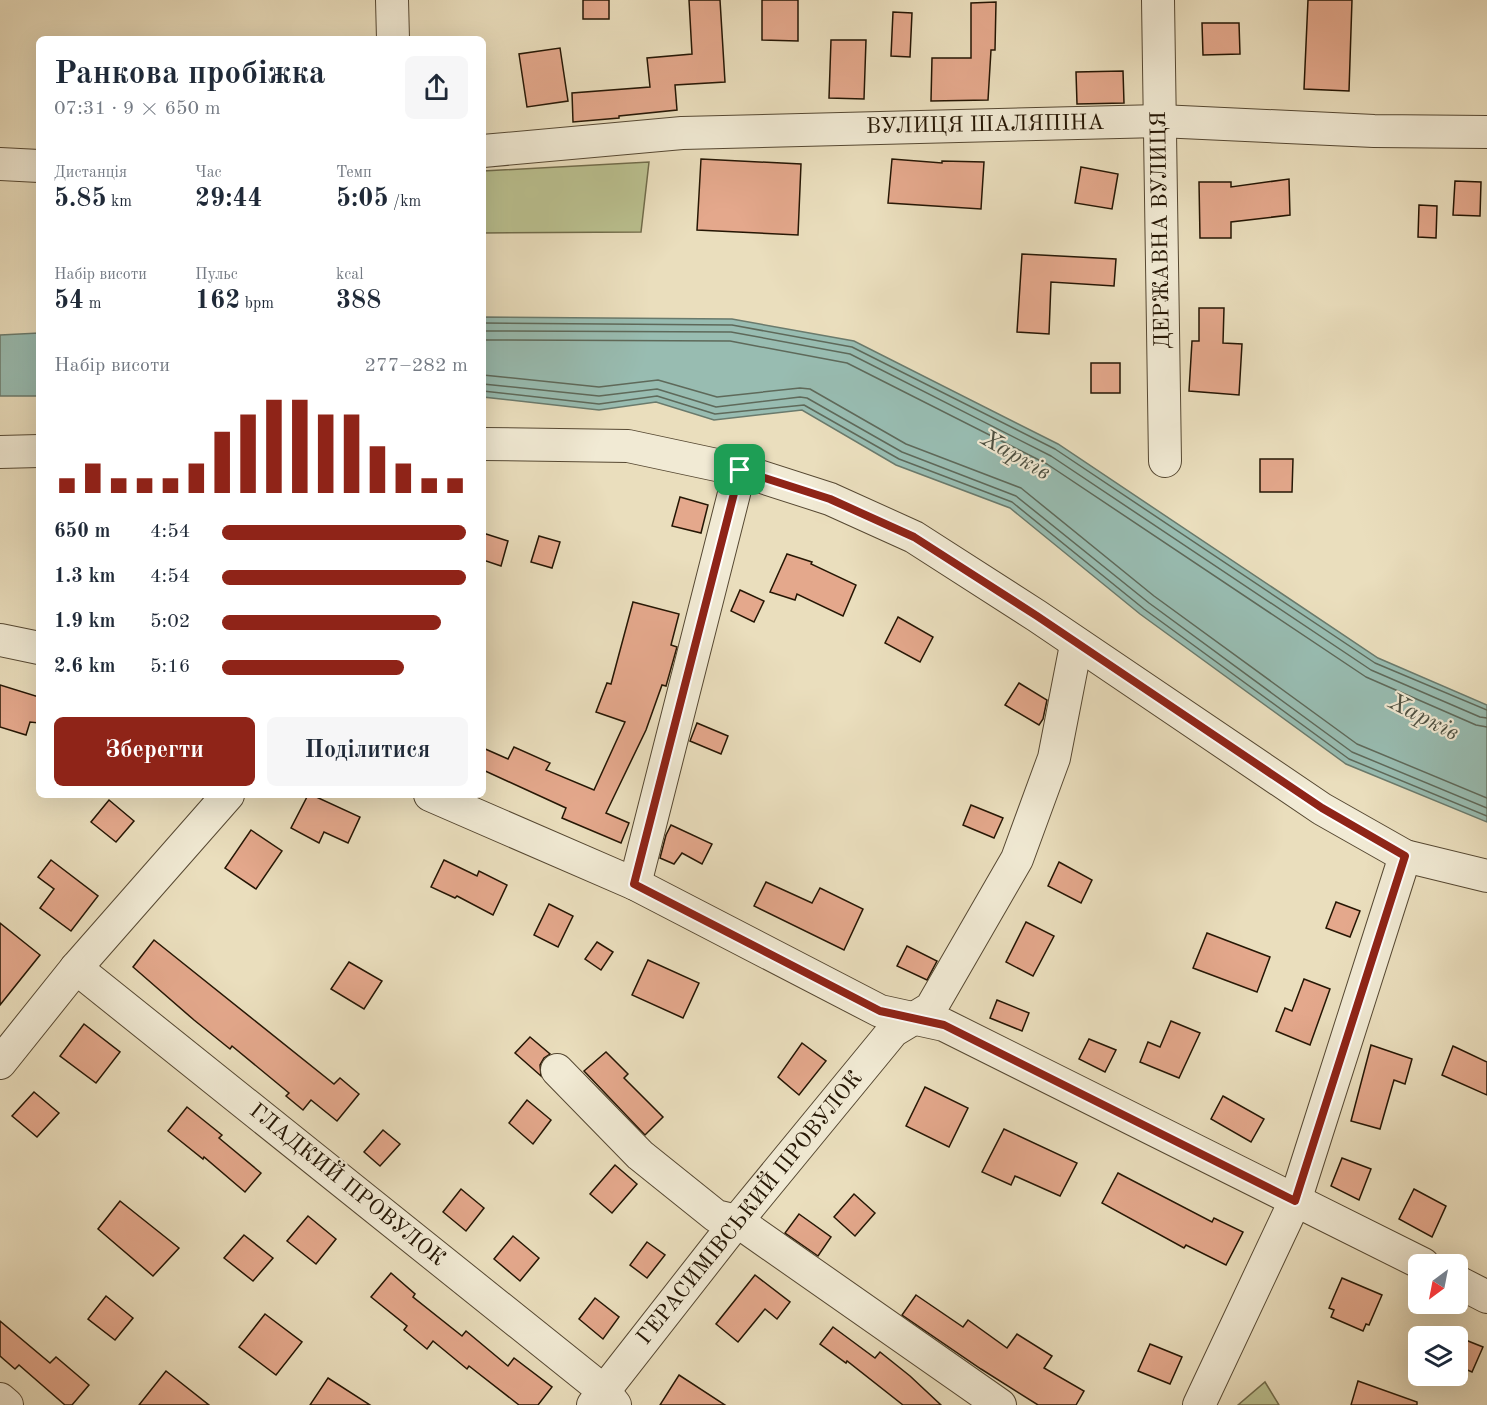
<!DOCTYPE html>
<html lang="uk">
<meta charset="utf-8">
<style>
:root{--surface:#fff;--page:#f6f6f7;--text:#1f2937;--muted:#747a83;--accent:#8f2418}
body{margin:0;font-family:"Old Standard TT",serif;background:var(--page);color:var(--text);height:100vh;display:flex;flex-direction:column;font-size:22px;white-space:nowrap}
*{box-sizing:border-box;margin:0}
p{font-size:20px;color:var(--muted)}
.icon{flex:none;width:33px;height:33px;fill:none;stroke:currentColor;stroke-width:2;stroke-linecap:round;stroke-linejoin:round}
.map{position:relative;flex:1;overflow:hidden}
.details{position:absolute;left:36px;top:36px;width:450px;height:762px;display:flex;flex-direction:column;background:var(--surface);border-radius:9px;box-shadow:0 6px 24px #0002}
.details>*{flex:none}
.needle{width:39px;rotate:212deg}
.buttons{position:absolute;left:1408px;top:1254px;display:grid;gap:12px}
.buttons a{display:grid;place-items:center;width:60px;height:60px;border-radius:9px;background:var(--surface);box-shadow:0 6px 24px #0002;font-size:30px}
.pin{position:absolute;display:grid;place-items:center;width:51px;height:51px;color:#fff;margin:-26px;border-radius:12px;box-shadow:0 3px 9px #0006}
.round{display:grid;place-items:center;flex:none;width:63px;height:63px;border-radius:9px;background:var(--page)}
.summary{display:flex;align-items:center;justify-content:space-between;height:102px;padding:0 18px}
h1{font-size:33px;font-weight:800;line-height:45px}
.stats{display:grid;grid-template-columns:repeat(3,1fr);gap:9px;height:102px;padding:6px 18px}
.stats div{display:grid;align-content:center}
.stats b{font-size:26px;font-weight:800}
.stats small{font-size:16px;font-weight:400}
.stats p{font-size:16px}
.chart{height:168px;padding:12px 18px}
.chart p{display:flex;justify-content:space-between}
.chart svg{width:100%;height:108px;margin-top:6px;stroke:var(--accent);stroke-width:6}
.primary-button{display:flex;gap:12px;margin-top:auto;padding:12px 18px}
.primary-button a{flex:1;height:69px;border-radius:9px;background:var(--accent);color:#fff;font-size:24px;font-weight:800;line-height:69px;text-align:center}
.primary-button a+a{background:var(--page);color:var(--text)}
ul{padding:0 18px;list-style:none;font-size:20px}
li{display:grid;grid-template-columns:96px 72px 1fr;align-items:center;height:45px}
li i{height:15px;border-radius:8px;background:var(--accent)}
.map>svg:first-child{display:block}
.green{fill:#bac08f;stroke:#706b4a;stroke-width:1.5}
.water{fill:#98bcb1;stroke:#6a7a6c;stroke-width:1.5}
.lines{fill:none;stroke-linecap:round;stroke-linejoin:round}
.shore{stroke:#5e695a;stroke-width:1.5}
.building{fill:#e4a88c;stroke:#251604;stroke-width:1.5}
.minor-casing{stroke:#564832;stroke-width:34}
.minor{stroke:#f1ead4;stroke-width:32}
.route-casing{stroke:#fff;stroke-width:12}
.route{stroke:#8f2418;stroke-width:8}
.labels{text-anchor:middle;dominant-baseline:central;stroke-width:4.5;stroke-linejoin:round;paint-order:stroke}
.street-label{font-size:22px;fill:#251604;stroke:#f1ead4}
.water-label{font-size:24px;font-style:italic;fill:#4d5041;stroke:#f1ead4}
</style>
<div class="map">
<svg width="1487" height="1405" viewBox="0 0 1487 1405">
<rect width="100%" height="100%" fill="#eadebd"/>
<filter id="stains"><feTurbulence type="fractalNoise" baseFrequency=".00333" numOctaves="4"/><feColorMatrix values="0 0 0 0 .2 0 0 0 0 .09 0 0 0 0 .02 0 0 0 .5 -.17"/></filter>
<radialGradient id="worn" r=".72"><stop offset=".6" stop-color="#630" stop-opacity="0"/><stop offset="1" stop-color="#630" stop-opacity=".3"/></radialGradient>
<!-- green -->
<g class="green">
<path d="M649,162l-8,70 -158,1v-62z"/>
<path d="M1265,1382l14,23h-41z"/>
</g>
<!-- water -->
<g class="water">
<path d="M483,317l249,2 122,22 204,103 320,214 109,47v117l-141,-58 -206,-150 -130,-106 -114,-43 -94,-55 -88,10 -58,-18 -57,8 -116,-13z"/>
<path d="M39,333v63h-39v-61z"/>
</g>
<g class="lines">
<!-- shore -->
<g class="shore">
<path d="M483,323l249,2 120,22 203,102 320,214 112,47"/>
<path d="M483,331l248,1 119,22 201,102 320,214 109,47 7,1"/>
<path d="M483,340l247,1 117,22 200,101 319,213 110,48 11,2"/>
<path d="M483,375l116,12 59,-7 59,17 83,-9 10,1 96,55 115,44 133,108 203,148 130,54"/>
<path d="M483,384l116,12 58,-7 59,18 84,-10 7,1 95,54 114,44 133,107 203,149 135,56"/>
<path d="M483,391l116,13 58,-8 58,18 89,-9 95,54 113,43 132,107 205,150 138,57"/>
</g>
</g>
<!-- building -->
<g class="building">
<rect x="583" y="0" width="26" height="19"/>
<path d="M689,0h31l5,82 -50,3 2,25 -58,6v2l-46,4 -1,-29 78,-6 -3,-29 45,-4z"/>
<path d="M762,0h36v41l-36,-1z"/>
<path d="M1308,0h44l-3,91 -45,-2z"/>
<path d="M996,2l-1,48h-4l-3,50 -57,1 1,-43h39v-55z"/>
<path d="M893,12l19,1 -2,44 -19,-1z"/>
<path d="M1202,23h37l1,31 -37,1z"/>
<path d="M831,40h35l-2,59 -35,-1z"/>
<path d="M560,48l8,53 -41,6 -8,-53z"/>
<path d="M1123,71l1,32 -47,1 -1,-32z"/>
<path d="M701,159l100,5 -3,71 -101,-5z"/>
<path d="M892,159l50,4v-2l42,1 -3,47 -93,-6z"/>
<path d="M1081,167l37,7 -6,35 -37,-6z"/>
<path d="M1289,179l1,36 -59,7v16h-31l-1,-56h32v5z"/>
<path d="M1455,181l26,1 -1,34 -27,-1z"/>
<path d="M1419,205l18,1 -1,32 -18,-1z"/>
<path d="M1022,254l94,5 -2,27 -63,-4 -2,52 -32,-2z"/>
<path d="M1199,308h25l-1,35 19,1 -3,51 -50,-4 3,-50h7z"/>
<rect x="1091" y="363" width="29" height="30"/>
<path d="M1260,459h33l-1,33h-32z"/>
<path d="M680,497l28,8 -7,28 -29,-7z"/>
<path d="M483,533l25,8 -7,25 -18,-6z"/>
<path d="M539,536l21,6 -8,26 -21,-6z"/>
<path d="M787,554l25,8 -1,2 45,21 -13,31 -46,-22 -2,6 -25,-8z"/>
<path d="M740,590l24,11 -10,21 -23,-11z"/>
<path d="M633,602l46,12 -8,31 6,2 -11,39 -4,-1 -16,45 -40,83 23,10 -8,20 -59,-25 4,-10 -83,-38v-22l25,11 6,-12 36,16 -4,7 48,20 31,-68 -29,-10 11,-29 4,1z"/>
<path d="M898,617l35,20 -13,25 -35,-19z"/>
<path d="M1019,683l28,17 -4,19 -4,6 -34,-20z"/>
<path d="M0,685l39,12v26l-9,-1 -4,13 -26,-8z"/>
<path d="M697,723l31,13 -7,18 -31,-13z"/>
<path d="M308,795h4l48,22 -12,26 -24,-11 -5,11 -28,-15z"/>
<path d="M109,800l25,21 -18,21 -25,-20z"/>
<path d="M971,805l32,13 -9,20 -31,-13z"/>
<path d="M671,825l41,19 -10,20 -20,-11 -8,11 -14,-6 6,-23z"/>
<path d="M251,830l31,21 -26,38 -31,-21z"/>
<path d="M51,860l47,36 -27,35 -31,-23 14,-19 -16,-12z"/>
<path d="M444,860l33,16 2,-5 28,14 -14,30 -36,-19 -2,2 -24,-11z"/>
<path d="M1059,862l33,18 -11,23 -33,-17z"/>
<path d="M766,882l46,21 8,-15 43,21 -19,41 -90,-44z"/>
<path d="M1336,902l24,9 -10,26 -24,-9z"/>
<path d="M549,904l24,12 -15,31 -24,-12z"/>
<path d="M1026,922l28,14 -21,40 -27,-14z"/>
<path d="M0,923l40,32 -40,50z"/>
<path d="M1207,933l63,24 -13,35 -64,-24z"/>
<path d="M154,940l180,144 6,-6 19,16 -22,27 -26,-21 -8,10 -17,-14 3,-3 -57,-47 -2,3 -36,-29 -61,-53z"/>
<path d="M597,942l16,10 -12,18 -16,-11z"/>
<path d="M907,946l30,15 -10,19 -30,-14z"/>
<path d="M648,960l51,23 -16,35 -51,-23z"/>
<path d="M349,962l33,19 -18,28 -33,-20z"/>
<path d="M1304,979l26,10 -20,56 -34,-14 9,-23 7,3z"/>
<path d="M997,1000l32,13 -7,18 -32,-13z"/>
<path d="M1171,1021l29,12 -21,45 -39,-16 8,-20 12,5z"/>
<path d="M84,1024l36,28 -24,31 -36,-27z"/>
<path d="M530,1037l20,17 -6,4 -4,7 1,11 -26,-23z"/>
<path d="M1089,1039l27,11 -11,22 -26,-13z"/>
<path d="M802,1043l24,18 -27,34 -21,-18z"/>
<path d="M1371,1045l41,14 -7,25 -11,-4 -14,49 -29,-8z"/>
<path d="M1453,1046l34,16v33l-45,-20z"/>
<path d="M606,1052l22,22 -4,4 39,39 -18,18 -61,-64z"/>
<path d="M925,1087l43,21 -19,39 -43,-21z"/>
<path d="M34,1092l25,21 -22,24 -25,-21z"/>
<path d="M1223,1096l41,23 -13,23 -40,-23z"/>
<path d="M527,1100l24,20 -18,24 -24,-21z"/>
<path d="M187,1107l35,28 -3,3 42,35 -16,19 -41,-35 -1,2 -35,-28z"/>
<path d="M1004,1129l73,34 -17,33 -45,-20 -4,9 -29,-13z"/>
<path d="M383,1130l17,14 -20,22 -16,-14z"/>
<path d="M1342,1158l29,11 -12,31 -28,-14z"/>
<path d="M615,1165l22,19 -25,29 -22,-19z"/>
<path d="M1118,1173l94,49 2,-4 29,14 -17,33 -40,-20 -2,3 -82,-45z"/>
<path d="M461,1189l23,19 -18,23 -23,-19z"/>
<path d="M1414,1189l32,17 -14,31 -33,-18z"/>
<path d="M854,1194l21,19 -20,23 -21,-19z"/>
<path d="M120,1201l59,47 -26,28 -55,-47z"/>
<path d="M799,1214l32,23 -13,19 -33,-23z"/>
<path d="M308,1216l28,23 -20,25 -29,-23z"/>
<path d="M244,1235l29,23 -20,23 -29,-23z"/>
<path d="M513,1236l26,22 -19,23 -26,-22z"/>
<path d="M647,1242l18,13 -18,23 -17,-13z"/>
<path d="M391,1273l24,21 -2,3 49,39 4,-5 42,35 6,-8 38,29 -14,18h-19l-50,-39 -2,3 -34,-28 -6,8 -23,-19 3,-4 -36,-29z"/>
<path d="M755,1275l35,27 -13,17 -12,-10 -27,33 -22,-18z"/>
<path d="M1342,1278l40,17 -13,30 -3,-1 -3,7 -32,-14 3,-7 -5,-2z"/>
<path d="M916,1295l47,32 5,-7 39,28 10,-14 35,22 -8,12 40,23 -8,14h-38l-57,-36 -79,-54z"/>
<path d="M106,1296l27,22 -18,22 -27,-21z"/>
<path d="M595,1298l24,19 -16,22 -24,-20z"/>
<path d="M265,1314l37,28 -26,33 -37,-28z"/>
<path d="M0,1321l50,42 6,-6 33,28 -17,20h-7l-46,-40 -4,4 -15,-13z"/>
<path d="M833,1327l42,31 5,-6 30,24 31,29h-38l-56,-44 -1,2 -26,-19z"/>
<path d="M1458,1337l25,10 -11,25 -14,-6z"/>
<path d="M1150,1344l32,13 -12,27 -32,-13z"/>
<path d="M166,1371l43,34h-70z"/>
<path d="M679,1375l46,30h-65z"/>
<path d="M328,1378l42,27h-60z"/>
<path d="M1358,1381l59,21v3h-66z"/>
</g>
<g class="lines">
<defs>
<g id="minor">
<path d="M392,0l1,39"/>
<path d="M1158,0l7,461"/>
<path d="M483,151l199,-18 478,-12 214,10 113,1"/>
<path d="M0,164l39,2"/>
<path d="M483,444l145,2 112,24 90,29 84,38 123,79 285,193 83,47 82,20"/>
<path d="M0,452l39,-1"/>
<path d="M0,640l39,8"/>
<path d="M430,795l205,89 245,127 64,14 479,239"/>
<path d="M635,884l105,-414"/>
<path d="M76,968l528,423 11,14"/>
<path d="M0,1063l76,-95 152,-173"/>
<path d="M557,1070l83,85 76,61 21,5 263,184"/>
<path d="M1458,1282l29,15"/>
<path d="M0,1399l7,6"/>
<path d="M593,1405l144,-184 156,-190 38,-23 86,-149 37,-101 22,-113"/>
<path d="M1199,1405l96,-204 110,-345"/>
</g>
</defs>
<!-- minor casing -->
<use href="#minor" class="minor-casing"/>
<!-- minor -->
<use href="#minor" class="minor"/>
</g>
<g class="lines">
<defs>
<path id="route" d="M740,470l90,29 84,38 123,79 285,192 83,48 -110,345 -351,-176 -64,-14 -246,-127z"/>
</defs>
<!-- route casing -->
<use href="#route" class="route-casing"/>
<!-- route -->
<use href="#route" class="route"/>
</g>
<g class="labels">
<!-- street labels -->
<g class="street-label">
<text transform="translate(985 125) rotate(-1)">ВУЛИЦЯ ШАЛЯПІНА</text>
<text transform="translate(1161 230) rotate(-91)">ДЕРЖАВНА ВУЛИЦЯ</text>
<text transform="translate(347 1185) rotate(39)">ГЛАДКИЙ ПРОВУЛОК</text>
<text transform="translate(750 1208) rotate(-51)">ГЕРАСИМІВСЬКИЙ ПРОВУЛОК</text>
</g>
<!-- water labels -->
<g class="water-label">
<text transform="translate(1015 456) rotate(30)">Харків</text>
<text transform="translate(1423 718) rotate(27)">Харків</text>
</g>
</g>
<rect width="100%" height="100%" filter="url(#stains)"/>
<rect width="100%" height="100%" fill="url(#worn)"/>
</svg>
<div class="buttons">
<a><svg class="needle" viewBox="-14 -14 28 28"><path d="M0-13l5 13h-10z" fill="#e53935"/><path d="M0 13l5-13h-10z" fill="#747a83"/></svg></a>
<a><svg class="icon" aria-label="layers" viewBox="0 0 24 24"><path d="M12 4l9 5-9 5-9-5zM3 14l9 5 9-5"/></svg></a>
</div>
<div class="pin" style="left:740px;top:470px;background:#1e9e55"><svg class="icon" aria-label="arrive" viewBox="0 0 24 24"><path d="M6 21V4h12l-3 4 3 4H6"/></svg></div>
<section class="details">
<div class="summary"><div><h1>Ранкова пробіжка</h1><p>07:31 · 9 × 650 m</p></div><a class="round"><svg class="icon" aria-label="share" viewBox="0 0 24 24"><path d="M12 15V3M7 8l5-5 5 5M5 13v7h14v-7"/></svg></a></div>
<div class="stats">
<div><p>Дистанція</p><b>5.85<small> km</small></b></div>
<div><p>Час</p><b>29:44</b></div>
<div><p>Темп</p><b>5:05<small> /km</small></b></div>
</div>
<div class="stats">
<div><p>Набір висоти</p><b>54<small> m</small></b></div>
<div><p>Пульс</p><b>162<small> bpm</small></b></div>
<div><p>kcal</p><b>388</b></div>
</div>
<div class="chart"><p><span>Набір висоти</span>277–282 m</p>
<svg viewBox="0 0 160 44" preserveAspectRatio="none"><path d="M5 44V38M15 44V32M25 44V38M35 44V38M45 44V38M55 44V32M65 44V19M75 44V12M85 44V6M95 44V6M105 44V12M115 44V12M125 44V25M135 44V32M145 44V38M155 44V38"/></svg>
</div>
<ul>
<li><b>650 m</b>4:54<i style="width:99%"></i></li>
<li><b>1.3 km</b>4:54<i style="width:99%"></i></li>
<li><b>1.9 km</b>5:02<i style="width:89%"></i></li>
<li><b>2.6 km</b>5:16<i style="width:74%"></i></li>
</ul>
<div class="primary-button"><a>Зберегти</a><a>Поділитися</a></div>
</section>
</div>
